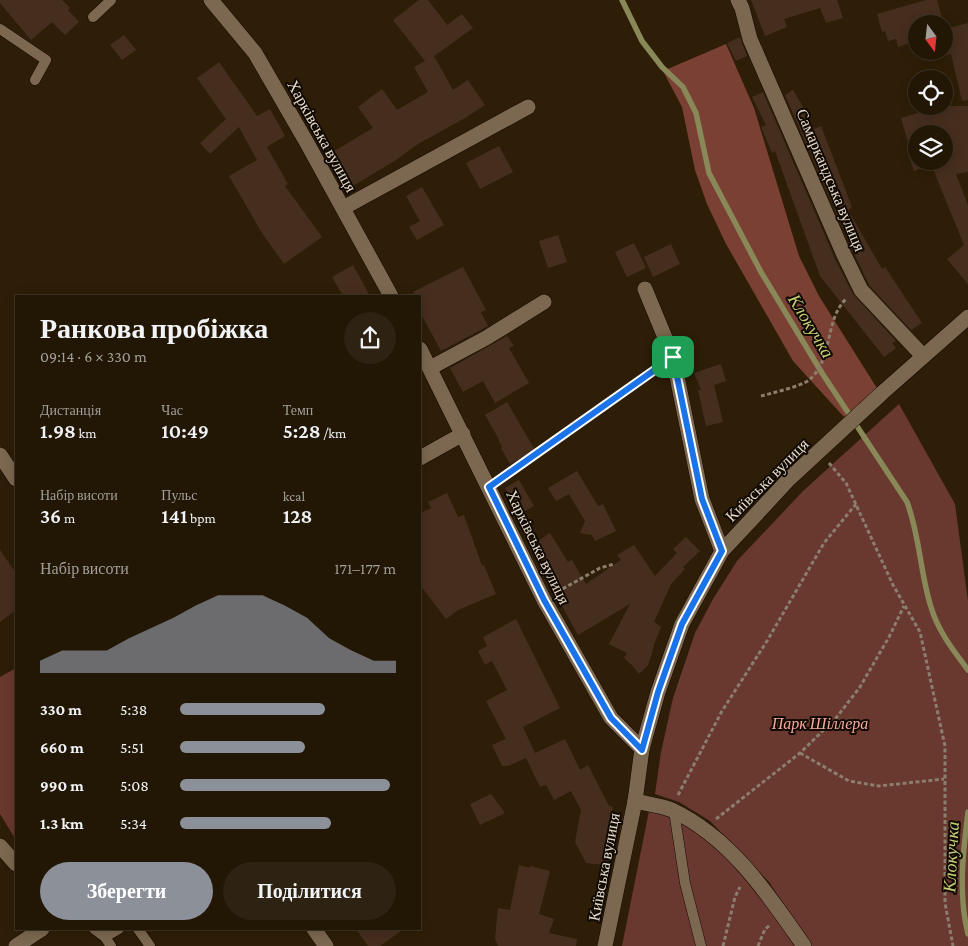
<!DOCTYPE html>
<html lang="uk">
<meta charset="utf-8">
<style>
:root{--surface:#221605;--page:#2e2313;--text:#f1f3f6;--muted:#a29f9a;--line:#3f3527;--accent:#8c9099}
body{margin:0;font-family:"Crimson Pro",serif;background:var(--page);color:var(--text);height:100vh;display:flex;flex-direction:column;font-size:19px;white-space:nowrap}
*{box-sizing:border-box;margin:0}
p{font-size:16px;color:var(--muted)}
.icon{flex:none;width:28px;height:28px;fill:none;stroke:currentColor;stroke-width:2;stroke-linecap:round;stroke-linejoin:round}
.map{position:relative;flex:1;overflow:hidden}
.details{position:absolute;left:15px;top:295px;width:406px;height:635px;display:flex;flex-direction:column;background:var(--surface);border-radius:0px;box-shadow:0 2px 12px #0003,0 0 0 1px var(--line)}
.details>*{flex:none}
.needle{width:32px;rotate:165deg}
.controls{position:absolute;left:908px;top:15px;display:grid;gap:10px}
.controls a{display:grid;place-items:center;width:45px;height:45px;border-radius:50%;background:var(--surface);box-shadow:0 2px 12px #0003,0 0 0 1px var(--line);font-size:25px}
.pin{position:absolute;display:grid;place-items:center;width:42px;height:42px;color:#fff;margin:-21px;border-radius:10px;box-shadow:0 2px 8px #0006}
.round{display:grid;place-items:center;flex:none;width:52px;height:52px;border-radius:26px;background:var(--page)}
.head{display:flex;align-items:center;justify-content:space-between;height:85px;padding:0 25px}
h1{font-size:28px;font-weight:600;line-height:38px}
.metrics{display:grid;grid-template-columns:repeat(3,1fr);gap:8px;height:85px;padding:5px 25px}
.metrics div{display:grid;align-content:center}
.metrics b{font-size:21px;font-weight:600}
.metrics small{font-size:14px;font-weight:400}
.metrics p{font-size:14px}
.chart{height:140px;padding:10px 25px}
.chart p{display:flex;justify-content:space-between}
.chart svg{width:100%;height:90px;margin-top:5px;fill:var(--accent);opacity:.7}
.action{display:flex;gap:10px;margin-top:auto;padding:10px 25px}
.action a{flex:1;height:58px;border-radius:30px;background:var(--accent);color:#fff;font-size:20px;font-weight:600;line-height:58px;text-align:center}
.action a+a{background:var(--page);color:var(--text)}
ul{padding:0 25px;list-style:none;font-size:16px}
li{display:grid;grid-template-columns:80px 60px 1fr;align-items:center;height:38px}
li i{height:12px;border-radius:6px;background:var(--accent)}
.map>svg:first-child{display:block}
.green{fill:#69382e}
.forest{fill:#7b4034}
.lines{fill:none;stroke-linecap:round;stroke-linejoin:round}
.stream{stroke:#888858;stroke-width:5.5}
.building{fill:#462e1e;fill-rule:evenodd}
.service-casing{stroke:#160700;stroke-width:11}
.minor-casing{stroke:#160700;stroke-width:16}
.tertiary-casing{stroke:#160700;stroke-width:16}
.path{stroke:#8c7e6c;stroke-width:3;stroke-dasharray:4 2.5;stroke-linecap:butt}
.service{stroke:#7c6850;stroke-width:10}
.minor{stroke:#7c6850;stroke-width:15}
.tertiary{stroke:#7c6850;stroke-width:15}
.route-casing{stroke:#fff;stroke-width:10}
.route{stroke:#1a73e8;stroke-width:6}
.labels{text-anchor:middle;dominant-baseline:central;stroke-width:4;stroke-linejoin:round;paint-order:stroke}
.street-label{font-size:16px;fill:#e5dacc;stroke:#110a03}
.park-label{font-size:16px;font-style:italic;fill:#f6ab9b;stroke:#110a03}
.water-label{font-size:18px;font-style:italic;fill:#c6ce74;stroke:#110a03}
</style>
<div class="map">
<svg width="968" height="946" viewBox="0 0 968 946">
<rect width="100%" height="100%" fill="#2e1e07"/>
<!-- green -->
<g class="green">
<path d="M899,404l56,100 13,97v345h-156l-43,-64 -59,-61 -31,-19 -24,-8 6,-42 12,-54 22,-65 18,-34 24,-38 66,-70z"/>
<path d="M16,668v172l-16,-26v-137z"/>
<path d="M649,811c6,2 13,2 19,4 55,19 96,86 131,131h-177z"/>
</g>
<!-- forest -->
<path class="forest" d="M726,44l28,64 45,148 20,40 61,97 -36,24 -51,-56 -67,-117 -19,-40 -12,-34 -13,-63 -19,-36z"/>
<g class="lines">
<!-- stream -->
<g class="stream">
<path d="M622,0l20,41 20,26 21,20 13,26 13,60 52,99 61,101 85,129c13,34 13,71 24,105 7,24 22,43 37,63"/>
<path d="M968,812c-5,40 -10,82 0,122"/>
</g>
</g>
<!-- building -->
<g class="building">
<path d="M0,0h62l8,8 -2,2 11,12 -14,13 -13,-13 -21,18 -31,-37z"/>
<path d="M419,0h9l19,25 15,-11 11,14 -43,31 4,-3 19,34 15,-10 17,25 -20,13 -47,26 -22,16 -45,27 -20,-34 42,-25 -15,-21 24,-18 15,21 31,-18 -14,-25 11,-6 -32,-41z"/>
<path d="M751,0h86l6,18 -17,5 -6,-15 -36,11 3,8 -22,9z"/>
<path d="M926,0h11l7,24h-28v17l-18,6 -2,-8 -8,2 -3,-10 -3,1 -5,-18z"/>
<path d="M968,23v77l-6,1 -11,-47 -8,2 -1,-5h2v-27l1,5z"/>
<path d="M124,35l12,15 -14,10 -12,-15z"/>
<path d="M740,37l7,19 -11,5 -9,-18z"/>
<path d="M219,62l38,54 13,-7 15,27 -18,11 21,37 -3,2 37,51 -38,27 -22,-31 -33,-57 28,-16 -18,-33 -29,27 -10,-11 26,-24 -29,-41z"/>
<path d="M793,90l9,15 7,26 12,-5 31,81 -4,3 34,59 3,-2 37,56 -11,7 -42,-45 -16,-34 -68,-156z"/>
<path d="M763,92l72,167 18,35 43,47 -4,2 4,5 -12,9 -64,-81 -45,-125 -3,2 -11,-26 5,-2 -14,-28z"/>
<path d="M940,106h28v66l-12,2 12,31v79l-21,-25 17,-14 -33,-81 -17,7 -6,-17 3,-1 -10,-35zM916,134h28v27h-28z"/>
<path d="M499,146l14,26 -33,17 -14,-26z"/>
<path d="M422,187l22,38 -27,15 -8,-13 11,-6 -14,-25z"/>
<path d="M558,235l9,27 -19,6 -9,-27z"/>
<path d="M634,243l12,25 -19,9 -12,-25z"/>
<path d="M671,244l9,20 -27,13 -9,-20z"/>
<path d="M353,265l17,31h-27l-11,-19z"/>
<path d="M463,267l23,43 -5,2 7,14 -47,25 -21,-39v-16h-5l-2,-4z"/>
<path d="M507,336l7,10 -5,2 20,35 -34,20 -12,-22 -20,11 -13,-24z"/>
<path d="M721,364l5,17 -12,4 9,37 -17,4 -8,-36h3l-7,-17z"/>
<path d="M507,402l28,48 -25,14 -9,-16 1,-1 -6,-13 -11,-19z"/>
<path d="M577,471l21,35 5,-2 13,27 -21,10 -3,-6 -12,-2 5,-12 -16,-27 -13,7 -8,-13z"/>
<path d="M519,480l15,26 -14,8 -15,-26z"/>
<path d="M447,493l11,24 6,-2 18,51 2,-1 12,29 -38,16 -12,9 -26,-34v-72l11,-5 -3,-6z"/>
<path d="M550,533l18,29 4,-2 14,24 35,-24 -4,-5 17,-10 21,31 22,-23 -4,-4 13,-12 14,14 -17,16 2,2 -14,15 -17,38 7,5 -8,20h1l-6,18 -9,9 -6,-8 -9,-8 3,-5 -18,-9 21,-40 -52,31 -33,-60 6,-3 -17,-28z"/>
<path d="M0,550l16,23v37l-16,12z"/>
<path d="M516,619l44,89 -37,19 12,26 30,-14 15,31 8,-5 21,41 4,1 -9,58 -18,-2 -11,-21 6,-32 -10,-19 -17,9 -8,-15 -6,2 -14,-29 -18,8h-6l-10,-21 14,-6 -20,-38 21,-11 -15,-29 -7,4 -7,-14 9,-5 -4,-9z"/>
<path d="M491,794l14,19 -25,12 -10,-21z"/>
<path d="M519,865l11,3v-2l20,5 -11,43 15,5 -5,14 28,6 -1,7h-78l-3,-7 3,-31 12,2z"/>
<path d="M356,929h48l-24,17h-12z"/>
</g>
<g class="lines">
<defs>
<g id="service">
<path d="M93,17l18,-17"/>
<path d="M0,29l46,31 -11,20"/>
<path d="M674,811l11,72 16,63"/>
<path d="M94,929l11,8 6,9"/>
<path d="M138,929l12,17"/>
<path d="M105,937l14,-8"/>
</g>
<g id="minor">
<path d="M211,0l44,53 52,90 84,153"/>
<path d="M738,0l4,8 8,31 94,216 17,35 62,66"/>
<path d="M343,208l185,-101"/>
<path d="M645,289l28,68 29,142 20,52"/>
<path d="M420,349l124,251 67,118 31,31"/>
<path d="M430,368l56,-30 58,-36"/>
<path d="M0,455l16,24"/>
<path d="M420,458l43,-24"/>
<path d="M635,801c11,3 26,4 37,9 59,28 96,84 132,136"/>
<path d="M0,846l16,18"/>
<path d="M314,929l12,17"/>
<path d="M16,946l26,-17"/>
</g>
<path id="tertiary" d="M605,946l30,-145 7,-52 16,-57 24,-68 40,-73 67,-72 93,-86 86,-76"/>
</defs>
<!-- service casing -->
<use href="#service" class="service-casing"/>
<!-- minor casing -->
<use href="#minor" class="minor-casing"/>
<!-- tertiary casing -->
<use href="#tertiary" class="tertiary-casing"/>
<!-- path -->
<g class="path">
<path d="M761,396c11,-3 41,-10 48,-16 25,-21 15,-61 38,-82"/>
<path d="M829,463l17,20 47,102 27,47 25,114v157l8,43"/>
<path d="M501,478l157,-110"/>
<path d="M557,592l43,-24 14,-4"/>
<path d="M800,753l49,28 30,5 65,-7"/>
<path d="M678,795l44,-84 45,-70 57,-98 32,-39"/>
<path d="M716,819l84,-66 36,-35 24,-31 29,-50 15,-31"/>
<path d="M723,946l12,-49 5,-10"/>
<path d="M758,946l7,-17 5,-4"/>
</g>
<!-- service -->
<use href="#service" class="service"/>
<!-- minor -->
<use href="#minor" class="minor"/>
<!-- tertiary -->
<use href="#tertiary" class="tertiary"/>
</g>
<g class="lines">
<defs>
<path id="route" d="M673,357l29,142 20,52 -40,73 -24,68 -16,58 -31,-32 -67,-118 -55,-113z"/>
</defs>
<!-- route casing -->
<use href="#route" class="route-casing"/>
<!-- route -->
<use href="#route" class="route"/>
</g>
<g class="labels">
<!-- street labels -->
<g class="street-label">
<text transform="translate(322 136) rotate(61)">Харківська вулиця</text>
<text transform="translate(831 180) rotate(67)">Самаркандська вулиця</text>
<text transform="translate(767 480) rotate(-45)">Київська вулиця</text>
<text transform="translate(538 547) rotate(64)">Харківська вулиця</text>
<text transform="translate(604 867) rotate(-79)">Київська вулиця</text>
</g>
<!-- park labels -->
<g class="park-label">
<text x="820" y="723">Парк Шіллера</text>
</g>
<!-- water labels -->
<g class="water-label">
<text transform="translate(811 326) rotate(59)">Клокучка</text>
<text transform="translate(951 857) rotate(-87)">Клокучка</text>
</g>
</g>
</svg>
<div class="controls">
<a><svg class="needle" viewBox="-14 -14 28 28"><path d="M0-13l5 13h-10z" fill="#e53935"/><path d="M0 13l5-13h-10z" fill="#a29f9a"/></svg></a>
<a><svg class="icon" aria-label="locate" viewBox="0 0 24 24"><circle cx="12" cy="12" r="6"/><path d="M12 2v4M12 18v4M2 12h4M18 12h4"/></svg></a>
<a><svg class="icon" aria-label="layers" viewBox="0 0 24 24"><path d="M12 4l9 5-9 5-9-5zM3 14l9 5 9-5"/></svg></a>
</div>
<div class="pin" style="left:673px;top:357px;background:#1e9e55"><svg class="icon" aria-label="arrive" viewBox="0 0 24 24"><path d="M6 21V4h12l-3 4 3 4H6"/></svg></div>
<section class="details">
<div class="head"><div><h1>Ранкова пробіжка</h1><p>09:14 · 6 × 330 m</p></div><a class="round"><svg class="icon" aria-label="share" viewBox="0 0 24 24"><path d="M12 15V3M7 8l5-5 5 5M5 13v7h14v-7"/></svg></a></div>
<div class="metrics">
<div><p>Дистанція</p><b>1.98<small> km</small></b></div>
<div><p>Час</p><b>10:49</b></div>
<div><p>Темп</p><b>5:28<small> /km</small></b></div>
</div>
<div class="metrics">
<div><p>Набір висоти</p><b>36<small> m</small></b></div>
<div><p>Пульс</p><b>141<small> bpm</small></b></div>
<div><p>kcal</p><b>128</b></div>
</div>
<div class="chart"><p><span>Набір висоти</span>171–177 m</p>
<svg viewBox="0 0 160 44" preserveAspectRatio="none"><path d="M0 44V38L10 33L20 33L30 33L40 27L50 22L60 17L70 11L80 6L90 6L100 6L110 11L120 17L130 27L140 33L150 38L160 38V44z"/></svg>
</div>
<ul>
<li><b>330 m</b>5:38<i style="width:67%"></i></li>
<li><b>660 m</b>5:51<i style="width:58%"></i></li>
<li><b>990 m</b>5:08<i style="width:97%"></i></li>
<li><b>1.3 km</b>5:34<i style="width:70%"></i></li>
</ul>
<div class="action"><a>Зберегти</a><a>Поділитися</a></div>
</section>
</div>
